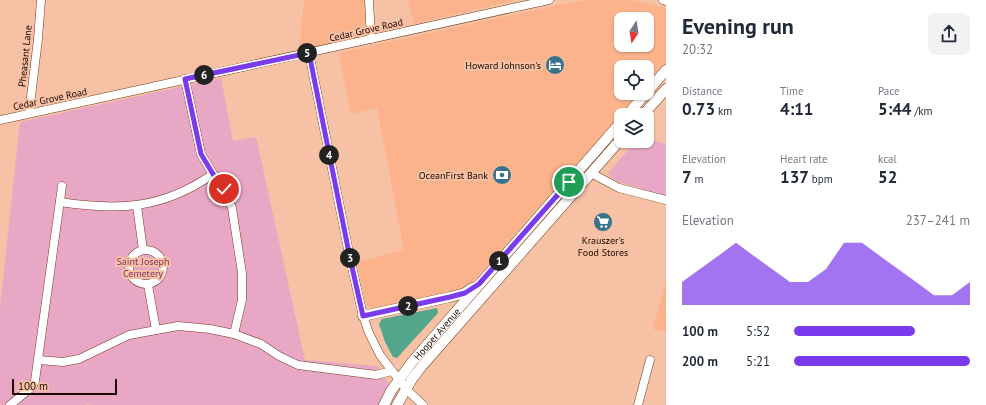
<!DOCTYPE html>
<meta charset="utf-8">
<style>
:root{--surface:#fff;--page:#f2f2f3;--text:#1f2937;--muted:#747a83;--accent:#7c3aed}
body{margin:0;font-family:"PT Sans",sans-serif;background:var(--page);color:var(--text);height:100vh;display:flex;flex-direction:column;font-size:15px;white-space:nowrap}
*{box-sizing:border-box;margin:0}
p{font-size:13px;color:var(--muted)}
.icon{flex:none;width:22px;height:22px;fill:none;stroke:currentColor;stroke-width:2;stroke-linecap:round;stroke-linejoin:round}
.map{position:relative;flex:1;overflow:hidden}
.sheet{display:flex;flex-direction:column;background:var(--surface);width:320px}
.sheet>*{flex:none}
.needle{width:26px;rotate:192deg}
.fabs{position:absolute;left:614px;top:12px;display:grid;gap:8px}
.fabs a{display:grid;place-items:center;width:40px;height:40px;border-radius:8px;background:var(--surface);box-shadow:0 1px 3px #0004;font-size:20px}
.scale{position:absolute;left:12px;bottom:10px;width:105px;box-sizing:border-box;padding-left:4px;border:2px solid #1d0700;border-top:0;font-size:11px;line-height:14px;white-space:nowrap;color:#1d0700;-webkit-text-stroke:3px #f6c1a4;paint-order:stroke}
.pin{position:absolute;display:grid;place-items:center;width:34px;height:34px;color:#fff;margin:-17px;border:2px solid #fff;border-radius:50%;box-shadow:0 1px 4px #0007}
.km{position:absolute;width:20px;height:20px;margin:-10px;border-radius:50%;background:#222;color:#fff;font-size:11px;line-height:20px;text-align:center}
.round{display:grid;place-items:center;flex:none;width:42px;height:42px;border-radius:8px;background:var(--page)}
.headline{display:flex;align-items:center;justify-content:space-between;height:68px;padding:0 16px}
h1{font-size:22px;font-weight:700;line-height:30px}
.stats{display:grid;grid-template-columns:repeat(3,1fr);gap:6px;height:68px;padding:4px 16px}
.stats div{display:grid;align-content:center}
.stats b{font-size:17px;font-weight:700}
.stats small{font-size:11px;font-weight:400}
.stats p{font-size:11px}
.chart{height:112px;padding:8px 16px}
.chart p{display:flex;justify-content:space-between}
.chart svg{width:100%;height:72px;margin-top:4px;fill:var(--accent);opacity:.7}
ul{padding:0 16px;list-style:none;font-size:13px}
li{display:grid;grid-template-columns:64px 48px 1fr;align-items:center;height:30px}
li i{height:10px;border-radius:5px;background:var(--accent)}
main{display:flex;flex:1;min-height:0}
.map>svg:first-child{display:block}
.built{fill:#fcb38c;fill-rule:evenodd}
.green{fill:#e9a7c6}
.water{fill:#52a78b}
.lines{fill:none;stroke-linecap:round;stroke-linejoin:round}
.minor-casing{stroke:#753d1b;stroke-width:9}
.major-casing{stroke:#753d1b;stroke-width:11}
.minor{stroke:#fff;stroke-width:8}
.major{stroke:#fff;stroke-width:10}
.route-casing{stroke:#fff;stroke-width:8}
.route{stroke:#7c3aed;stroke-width:5}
.labels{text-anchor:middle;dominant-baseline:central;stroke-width:4;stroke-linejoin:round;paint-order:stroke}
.street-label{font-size:10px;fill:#1d0700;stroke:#f6c1a4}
.poi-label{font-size:10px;fill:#1d0700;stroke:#f6c1a4;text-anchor:end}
.park-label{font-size:10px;fill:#853360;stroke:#f6c1a4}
</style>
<main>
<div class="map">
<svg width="666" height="405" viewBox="0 0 666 405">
<rect width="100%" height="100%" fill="#f6c1a4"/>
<!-- built -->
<g class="built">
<path d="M304,0h61v33l-3,3 -63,15z"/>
<path d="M408,0h108l-102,24z"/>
<path d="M587,0h45l34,8v56l-19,21v-18h-26v26h19l-171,193 -8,4 -87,19 -5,-2 -3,-3 -9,-42 47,-12 -27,-142 -26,6 -12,-61 228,-50zM621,19h26v26h-26z"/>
<path d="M666,279v53l-13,-3z"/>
</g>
<!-- green -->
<g class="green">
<path d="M221,78l12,63 23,-4 49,223 72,6 12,18 -10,21h-283l-10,-1v1h-86v-98l20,-185z"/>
<path d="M647,138l19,6v52l-47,-14 -7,-4 -4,-5 28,-32h11z"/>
</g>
<!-- water -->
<path class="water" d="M437,308l1,5 -41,45 -4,-1 -8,-15 -6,-18 3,-5z"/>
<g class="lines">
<defs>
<g id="minor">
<path d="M369,0l2,39"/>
<path d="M663,0l3,1"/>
<path d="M309,53l41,205 13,58 6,17 11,22 26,34 17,16"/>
<path d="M185,79l16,75 12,20 11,15 8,19 10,65v27l-8,34"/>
<path d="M29,113l9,-74 3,-39"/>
<path d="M0,120l549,-120"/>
<path d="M591,173l28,15 47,12"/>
<path d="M60,202c59,9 103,7 153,-28"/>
<path d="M137,206l6,44"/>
<circle cx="146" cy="267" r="17"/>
<path d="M148,285l8,45"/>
<path d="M39,360l24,2 16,-3 50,-24 49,-9 32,3 24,5 27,10 18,12 19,9 78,10 16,-4"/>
<path d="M10,405l22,-18 3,-6 27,-195"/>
<path d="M638,405l12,-45"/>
</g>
<g id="major">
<path d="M647,92l19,-22"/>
<path d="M627,115l19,-22"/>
<path d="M643,115l23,-26"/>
<path d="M363,316l87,-19 15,-4 7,-5"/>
<path id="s1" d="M384,405l7,-14 21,-29 209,-240"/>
<path d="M397,405l15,-26 10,-13 199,-227"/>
</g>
</defs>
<!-- minor casing -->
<use href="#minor" class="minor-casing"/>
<!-- major casing -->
<use href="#major" class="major-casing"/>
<!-- minor -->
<use href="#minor" class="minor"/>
<!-- major -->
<use href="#major" class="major"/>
</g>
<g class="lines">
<defs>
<path id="route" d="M224,189l-11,-15 -12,-20 -16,-75 124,-26 41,205 13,58 87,-19 15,-4 14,-9 90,-102"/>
</defs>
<!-- route casing -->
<use href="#route" class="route-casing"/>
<!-- route -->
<use href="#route" class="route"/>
</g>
<!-- icons -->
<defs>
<symbol id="hotel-disc" viewBox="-11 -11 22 22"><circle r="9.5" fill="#38728b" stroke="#f6c1a4"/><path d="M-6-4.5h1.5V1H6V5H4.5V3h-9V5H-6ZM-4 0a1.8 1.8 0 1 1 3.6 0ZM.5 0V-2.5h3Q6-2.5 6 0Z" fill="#fff"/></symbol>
<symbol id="bank-disc" viewBox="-11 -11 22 22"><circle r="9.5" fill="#38728b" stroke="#f6c1a4"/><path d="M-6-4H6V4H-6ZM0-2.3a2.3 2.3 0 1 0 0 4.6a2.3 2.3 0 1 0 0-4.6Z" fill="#fff"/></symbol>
<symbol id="supermarket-disc" viewBox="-11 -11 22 22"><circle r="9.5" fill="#38728b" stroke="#f6c1a4"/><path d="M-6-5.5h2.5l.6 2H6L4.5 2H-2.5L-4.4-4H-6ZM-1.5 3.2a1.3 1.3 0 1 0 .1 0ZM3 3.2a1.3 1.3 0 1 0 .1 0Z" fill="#fff"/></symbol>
</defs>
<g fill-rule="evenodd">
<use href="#hotel-disc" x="544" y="54" width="22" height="22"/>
<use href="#bank-disc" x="491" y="164" width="22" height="22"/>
<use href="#supermarket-disc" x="592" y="211" width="22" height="22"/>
</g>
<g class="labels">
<!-- street labels -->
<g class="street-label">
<text transform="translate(366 30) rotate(-13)">Cedar Grove Road</text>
<text transform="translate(25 56) rotate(-84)">Pheasant Lane</text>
<text transform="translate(50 99) rotate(-12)">Cedar Grove Road</text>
<text stroke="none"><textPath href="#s1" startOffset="89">Hooper Avenue</textPath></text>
</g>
<!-- poi labels -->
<g class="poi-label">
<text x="541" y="65">Howard Johnson's</text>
<text x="488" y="175">OceanFirst Bank</text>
<text x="603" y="240" text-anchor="middle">Krauszer's<tspan x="603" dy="12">Food Stores</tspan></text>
</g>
<!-- park labels -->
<g class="park-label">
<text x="143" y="261">Saint Joseph<tspan x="143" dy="12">Cemetery</tspan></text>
</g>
</g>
</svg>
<div class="fabs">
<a><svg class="needle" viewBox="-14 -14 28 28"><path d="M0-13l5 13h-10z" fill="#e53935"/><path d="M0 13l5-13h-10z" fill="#747a83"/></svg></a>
<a><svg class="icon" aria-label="locate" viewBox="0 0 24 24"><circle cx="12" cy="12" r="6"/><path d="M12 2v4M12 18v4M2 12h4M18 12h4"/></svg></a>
<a><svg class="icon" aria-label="layers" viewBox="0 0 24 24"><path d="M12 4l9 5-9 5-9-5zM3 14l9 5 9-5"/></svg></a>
</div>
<div class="scale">100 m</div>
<div class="pin" style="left:569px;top:182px;background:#1e9e55"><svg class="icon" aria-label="arrive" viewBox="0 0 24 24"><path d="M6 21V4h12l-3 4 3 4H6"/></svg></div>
<div class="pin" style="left:224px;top:189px;background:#d93025"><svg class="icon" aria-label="check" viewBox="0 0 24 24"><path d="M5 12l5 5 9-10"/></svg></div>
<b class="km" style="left:499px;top:261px">1</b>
<b class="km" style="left:408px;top:306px">2</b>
<b class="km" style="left:350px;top:258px">3</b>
<b class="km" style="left:329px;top:155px">4</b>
<b class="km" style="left:307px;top:53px">5</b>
<b class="km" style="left:204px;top:75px">6</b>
</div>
<section class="sheet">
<div class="headline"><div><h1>Evening run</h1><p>20:32</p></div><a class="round"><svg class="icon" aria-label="share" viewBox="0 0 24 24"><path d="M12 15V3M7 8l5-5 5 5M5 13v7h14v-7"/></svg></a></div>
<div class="stats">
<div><p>Distance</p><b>0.73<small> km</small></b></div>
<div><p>Time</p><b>4:11</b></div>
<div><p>Pace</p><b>5:44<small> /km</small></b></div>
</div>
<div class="stats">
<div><p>Elevation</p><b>7<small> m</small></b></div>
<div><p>Heart rate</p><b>137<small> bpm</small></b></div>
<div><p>kcal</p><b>52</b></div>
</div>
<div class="chart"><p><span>Elevation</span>237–241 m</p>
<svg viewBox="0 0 160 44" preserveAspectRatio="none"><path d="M0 44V30L10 22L20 14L30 6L40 14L50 22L60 30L70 30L80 22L90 6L100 6L110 14L120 22L130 30L140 38L150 38L160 30V44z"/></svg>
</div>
<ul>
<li><b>100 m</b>5:52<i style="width:69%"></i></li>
<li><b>200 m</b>5:21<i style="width:100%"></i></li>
</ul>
</section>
</main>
